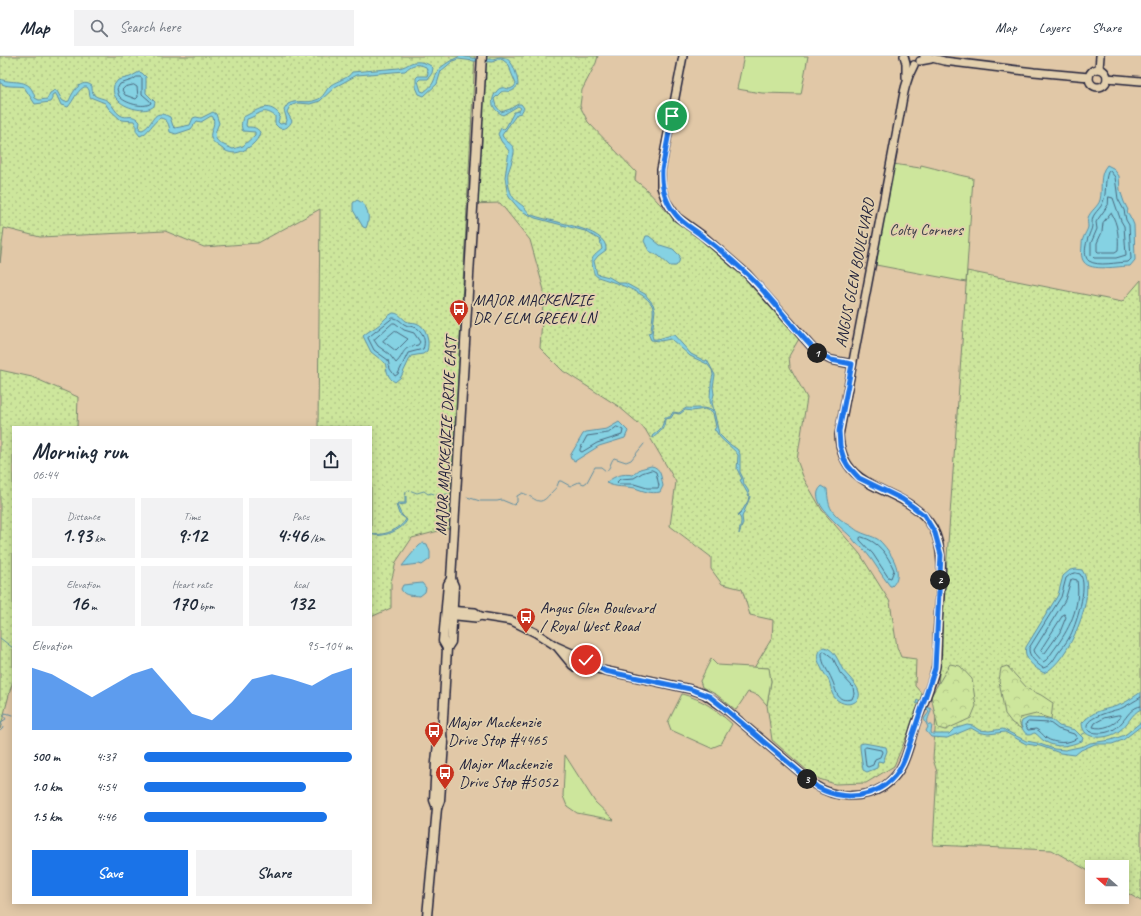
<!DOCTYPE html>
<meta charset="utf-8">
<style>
:root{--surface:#fff;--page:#f2f2f3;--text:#1f2937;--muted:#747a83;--line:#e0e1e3;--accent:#1a73e8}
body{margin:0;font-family:Caveat,sans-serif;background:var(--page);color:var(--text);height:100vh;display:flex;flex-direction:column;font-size:15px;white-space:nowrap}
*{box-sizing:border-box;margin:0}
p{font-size:13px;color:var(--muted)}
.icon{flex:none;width:22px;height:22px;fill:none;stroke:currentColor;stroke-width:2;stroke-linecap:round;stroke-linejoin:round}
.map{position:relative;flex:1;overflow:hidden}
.drawer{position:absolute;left:12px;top:370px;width:360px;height:478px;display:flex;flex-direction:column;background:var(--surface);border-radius:0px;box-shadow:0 2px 10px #0003}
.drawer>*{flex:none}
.needle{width:26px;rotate:291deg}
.controls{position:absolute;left:1085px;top:804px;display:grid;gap:8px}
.controls a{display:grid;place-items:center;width:44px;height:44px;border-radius:0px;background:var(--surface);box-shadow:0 2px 10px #0003;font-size:20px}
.pin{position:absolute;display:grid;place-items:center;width:34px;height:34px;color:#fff;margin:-17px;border:2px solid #fff;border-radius:50%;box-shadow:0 1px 4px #0007}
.km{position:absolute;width:20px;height:20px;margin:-10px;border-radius:50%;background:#222;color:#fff;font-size:11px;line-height:20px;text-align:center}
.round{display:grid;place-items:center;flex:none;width:42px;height:42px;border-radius:0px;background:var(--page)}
.overview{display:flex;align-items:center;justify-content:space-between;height:68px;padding:0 20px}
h1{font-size:22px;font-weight:700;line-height:30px}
.figures{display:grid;grid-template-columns:repeat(3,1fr);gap:6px;height:68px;padding:4px 20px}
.figures div{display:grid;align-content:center;border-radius:0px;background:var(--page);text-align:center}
.figures b{font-size:20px;font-weight:700}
.figures small{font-size:11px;font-weight:400}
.figures p{font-size:11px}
.chart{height:112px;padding:8px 20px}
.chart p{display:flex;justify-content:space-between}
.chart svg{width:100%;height:72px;margin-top:4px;fill:var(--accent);opacity:.7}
.cta{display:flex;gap:8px;margin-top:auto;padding:8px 20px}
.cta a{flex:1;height:46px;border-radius:0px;background:var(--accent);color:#fff;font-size:16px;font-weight:700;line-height:46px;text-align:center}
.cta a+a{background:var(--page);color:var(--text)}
ul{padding:0 20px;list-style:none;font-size:13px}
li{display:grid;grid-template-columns:64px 48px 1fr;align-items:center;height:30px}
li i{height:10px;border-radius:5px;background:var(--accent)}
header{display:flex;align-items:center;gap:24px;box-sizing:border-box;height:56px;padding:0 20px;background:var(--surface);border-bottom:1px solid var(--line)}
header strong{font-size:19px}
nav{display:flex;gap:22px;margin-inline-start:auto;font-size:14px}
.search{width:280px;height:36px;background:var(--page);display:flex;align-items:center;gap:10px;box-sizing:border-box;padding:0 14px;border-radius:0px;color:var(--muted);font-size:15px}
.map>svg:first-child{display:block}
.grass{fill:url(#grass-dots);stroke:#78846c}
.forest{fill:url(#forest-crowns);stroke:#78846c}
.park{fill:#cde69c;stroke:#78846c}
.water{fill:#85d2e3;stroke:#5d8ca0}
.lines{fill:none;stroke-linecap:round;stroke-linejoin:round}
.shore{stroke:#4a687e;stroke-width:1}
.stream{stroke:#5d8ca0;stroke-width:1}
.secondary-casing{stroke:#22223b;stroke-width:10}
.primary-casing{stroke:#22223b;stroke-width:11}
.secondary{stroke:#e3d0ae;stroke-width:7}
.primary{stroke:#e3d0ae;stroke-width:8}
.route-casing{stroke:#fff;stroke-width:8}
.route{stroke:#1a73e8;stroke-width:5}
.labels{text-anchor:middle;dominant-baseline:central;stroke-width:3.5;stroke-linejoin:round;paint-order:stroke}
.park-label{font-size:16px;fill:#3c3f4a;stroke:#e3d0ae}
.street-label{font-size:16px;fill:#22223b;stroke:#e3d0ae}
.poi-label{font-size:16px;fill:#22223b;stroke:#e3d0ae;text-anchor:start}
</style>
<header>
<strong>Map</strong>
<div class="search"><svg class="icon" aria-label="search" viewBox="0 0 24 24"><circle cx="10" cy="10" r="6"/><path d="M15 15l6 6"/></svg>Search here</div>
<nav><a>Map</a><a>Layers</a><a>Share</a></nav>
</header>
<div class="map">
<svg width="1141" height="860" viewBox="0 0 1141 860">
<defs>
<pattern id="grass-dots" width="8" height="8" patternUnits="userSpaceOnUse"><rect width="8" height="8" fill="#cde69c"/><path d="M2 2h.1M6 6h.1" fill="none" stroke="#b0c587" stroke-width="1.8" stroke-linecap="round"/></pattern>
<pattern id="forest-crowns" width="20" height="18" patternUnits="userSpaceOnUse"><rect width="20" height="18" fill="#cde69c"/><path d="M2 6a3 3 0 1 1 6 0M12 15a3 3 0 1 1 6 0" fill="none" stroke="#b0c587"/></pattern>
</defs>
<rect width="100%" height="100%" fill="#e1c8a7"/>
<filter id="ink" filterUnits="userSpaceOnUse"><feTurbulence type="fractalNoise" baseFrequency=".025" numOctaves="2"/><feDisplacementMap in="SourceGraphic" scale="8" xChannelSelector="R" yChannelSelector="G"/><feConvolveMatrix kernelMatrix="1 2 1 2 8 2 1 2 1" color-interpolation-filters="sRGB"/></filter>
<g filter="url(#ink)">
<!-- grass -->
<g class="grass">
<path d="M0,0h475l-25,472 -38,10 -16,24 -5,20v26l-20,9v-190h-53l2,-218 -62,34 -54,4 -39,-16 -125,6 -36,-9 -4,35z"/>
<path d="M481,0h117l-2,7 -14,27 -2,16 8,16 48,50 -1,8 10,8 27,29 50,39 39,37 39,44 -11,19 1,11 17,31 -10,62 7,19 18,31 38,44 30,48 7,45 4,10 15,2 -1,27 7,8 -9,27 -19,45 -28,17 -31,1 -19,-6 -44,-38 -5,-35 4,-24 -3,-13h-14l18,-30 1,-18 -23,-5 -8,-26 -20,-5 -11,-15v-12l-41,-31 6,-44 -31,-53 -27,-23 -55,-35 -23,-23 4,-58 -14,-50 -30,-37 -31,1z"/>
<path d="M967,215l155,31 19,-22v621l-19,-11v-23h-30v6l-40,-23 -119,-5 4,-73 -4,-13z"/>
<path d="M0,314l32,7 46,20 -1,30h-64v253l-13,49z"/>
</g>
<!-- forest -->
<g class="forest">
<path d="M950,608l10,2 12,13 4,27 -5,12 -26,12 -7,-2 -7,-32z"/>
<path d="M1007,610l21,23 13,6 12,8 -2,16 -15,-5 -16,4 -1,4 3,7 -10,-6 -7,-9 -6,-33 2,-13z"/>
</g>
<!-- park -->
<g class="park">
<path d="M744,0h64l-7,38 -39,-1 -25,-4z"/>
<path d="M893,108l27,4 1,-3c18,4 35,10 52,13l-7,104 -90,-17z"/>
<path d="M711,603l6,6 52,3 2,13 -4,24 -9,-10 -10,-3 -12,18 -19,-15 -15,-8 -2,-6z"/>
<path d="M682,638c22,6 33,15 50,30l-11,20 -10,4 -40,-18 -3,-8z"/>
<path d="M565,699l30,47 19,18 -37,-7 -10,-7 -4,-10z"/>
</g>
<!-- water -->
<g class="water">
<path d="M461,0c10,2 20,4 31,3 5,-1 8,-3 13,-1 8,2 13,19 13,27 -8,11 -9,4 -17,7l-7,7 2,7 5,6 9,-3 8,-5h3l3,4 -3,5 -4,1 -15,21c2,6 10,8 12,14 1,5 -4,18 -6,24 -1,6 1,18 5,24 2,4 8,7 11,10 2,2 4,5 6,7 15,8 79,13 76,36l-8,6 -4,5 3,13 12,3 10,6h6l20,11 8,10 2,6 -3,25 1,4c7,1 14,-4 21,-4l17,19 14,7h1v-1h1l8,15 -2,12 1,7 -2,8 7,32 9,9 9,6 3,5v18l3,6 1,6 4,6 2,7 -8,20 1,6 -4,11c0,-6 5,-14 -1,-19l4,-4 6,-10 1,-5 -9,-16 2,-1 -5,-10 1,-14c-7,-10 -17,-13 -22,-24l-2,-1 2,-3 -3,-14 -8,-4 -13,2 -7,-1 -5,4 -6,-1 -3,5 -6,1c-1,11 -3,11 -12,19l-1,-2c11,-9 9,-7 13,-19h5l3,-5 6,1 7,-5c9,1 19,-2 27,3 0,-4 -3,-6 -3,-10 0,-7 1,-21 3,-26l-1,-5 -5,-6 -17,-8 -19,-17 -11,2 -9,-1 -3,-7 3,-1c0,-8 3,-16 2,-24 -4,-16 -41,-26 -55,-31 -4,-2 -4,-4 -5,-8 -3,-12 0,-12 9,-20l-2,-9 -15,-9 -50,-13 -15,-8 -11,-13 -2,-6 -2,-14 4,-26 -8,-10 -3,-7 3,-6 3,1 2,-2 8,-15 5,-1 2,-3 -3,-2 -15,9c-10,-5 -14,-13 -7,-23 2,-2 2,-3 5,-4 3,-1 6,1 9,1l4,-2 2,-3 -5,-12 -2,-7 -6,-5 -4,-1 -7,3 -18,-1 -16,-2 -5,2 -12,10 -4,13 -13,12 -5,-2 -3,-7v-9l2,-2h9l1,-3 -2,-6c-9,-4 -14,-3 -21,4l-48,4 -22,12 -15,14 -10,3 -12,-1 -8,3 -3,6 5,9c-3,5 -6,9 -13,7l-4,-4v-8c-14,-10 -16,0 -28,3l-1,6 1,2c6,0 9,0 13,5 -1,10 -15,20 -25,21 -6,0 -10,-2 -15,-6 -3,-2 -7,-4 -9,-9 -2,-7 5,-11 2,-21l-2,-1 -10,6 -4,-1 -6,8 -15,5 -6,-2c-1,-7 -2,-13 -10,-14 -8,5 -11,15 -20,18l-4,-5v-6l-2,-4 -13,-1 -12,-11 -4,-6 -15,-6 -1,-7 -2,-3h-3c-8,5 -10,13 -16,20l-7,-2 -4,-9 -2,-3 -3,2v4l-2,3 -15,2 -11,-17c-8,-2 -16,1 -24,-4v-4c15,6 30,-3 35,19l4,2 8,-1 3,-6 5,-3 2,1 5,9 3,2 4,-1c3,-8 12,-24 23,-15 0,3 0,6 2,9 3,3 10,3 14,6 5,4 7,11 12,14 8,5 12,-3 20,7l-1,7 3,1c13,-5 9,-23 28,-13l3,9 2,2 15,-3 3,-7 3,-1 5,1 12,-6 3,2 3,9c-8,18 -2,19 14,26l10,-3 12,-11v-3l-12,-1c-3,-5 -1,-10 0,-14 14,-6 24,-17 37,-2l-2,7 2,2 6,-1 1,-3 -3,-10 4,-6c9,-5 19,0 28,-4 8,-2 9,-10 15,-15 7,-5 17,-6 21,-13l47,-4c5,-1 8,-3 12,-5 7,-3 18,0 22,5l-1,5 -4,6h-8l-2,2 3,10 3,1c10,-8 9,-9 13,-20 3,-6 18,-14 24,-16z"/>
<path d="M139,16l3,1 4,4v16l9,9 -1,4c-8,8 -30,2 -37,-7 -4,-4 -4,-9 -3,-14l4,-5 12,-3z"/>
<path d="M1107,109l6,3 6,8 1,14 4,12 4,8 -1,2 3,4v2l2,2 2,5 1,35 -5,6c-11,0 -39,6 -46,-4 -4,-5 -2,-13 -2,-18 0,-7 5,-12 6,-17 0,-3 -1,-6 0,-9 2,-7 10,-11 12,-18 3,-11 -2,-25 7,-35z"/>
<path d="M357,144c11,4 14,18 9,28l-3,-1 -10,-17v-7z"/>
<path d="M646,180h3l11,9 13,4 7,7 -1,6 -3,4h-6l-11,-10 -10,-5 -5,-10z"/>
<path d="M393,257c6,0 8,4 13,8 4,2 6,1 10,2 11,3 14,19 11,28l-4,3 -12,2 -10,21 -6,5c-8,-4 -8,-12 -10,-19l-14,-11 -8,-16c5,-5 11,-7 17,-12 4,-4 7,-8 13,-11z"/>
<path d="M619,366l9,9 -3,7 -26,8 -24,15 -4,-2 -1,-3 13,-22 3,-2 21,-3z"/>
<path d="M651,410c10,1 10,11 12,20l-3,6c-9,2 -17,-1 -25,-4 -11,-2 -18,0 -29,-5 8,-7 16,-10 27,-8l7,-6z"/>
<path d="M822,430l5,3c1,9 1,17 7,24 6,7 9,8 17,13 3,2 6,5 9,6 6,3 16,5 20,9 9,9 26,32 12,45h-2c-9,-11 -16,-25 -25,-35 -3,-4 -6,-5 -9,-8 -2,-2 -4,-6 -6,-7 -9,-9 -45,-36 -28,-50z"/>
<path d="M405,440h1v8l-9,1 4,9 6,6c-4,10 -26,19 -36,14v-1c9,5 31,-4 35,-14l-7,-5 -3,-9 2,-2h7z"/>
<path d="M423,487l4,1 3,8v7l-8,6 -3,-1 -17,2c5,-6 15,-20 21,-23z"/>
<path d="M1076,513l6,1c17,22 -14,93 -38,103 -10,-5 -21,-15 -18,-26l32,-52 5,-19 7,-6z"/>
<path d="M422,527l4,5 -1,4 -5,4c-7,-1 -16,1 -19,-7l2,-4z"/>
<path d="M824,591c11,2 14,14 19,23 5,7 27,25 10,33 -8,3 -18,-2 -21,-10 -1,-3 -1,-8 -3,-12 -5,-9 -20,-28 -5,-34z"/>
<path d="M1141,636v17c-10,5 -13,16 -22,22 -10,8 -37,11 -37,-8 14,-15 23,-12 40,-19 6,-3 13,-8 19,-12z"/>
<path d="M917,644l14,9c0,6 -6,11 -2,16h3l-1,7 1,2h17l5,-5 13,-4 6,1 6,4 10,1 14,-2 23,12 11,2 17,6 11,1 19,-4 6,-3 21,-3 14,-5 16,-13v4l-18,14 -11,4h-17l-14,6 -6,5 -15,-2 -20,-7 -14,-2 -21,-12 -17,2 -10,-2 -7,-4 -24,10 -16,-1 -5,-6 2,-4 -4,-8 5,-7 -1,-2 -12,-7z"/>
<path d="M1028,662l23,1 8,7 16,4 8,8 -1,3c-13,5 -25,8 -38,0 -3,-2 -6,-6 -9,-8 -2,0 -4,2 -6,2 -4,0 -8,-8 -8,-11l1,-3z"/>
<path d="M864,687l22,4 1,4 -4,11 -5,-1 -1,7 -10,4 -4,-2 -3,-22v-4z"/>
</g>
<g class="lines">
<!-- shore -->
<g class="shore">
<path d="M137,21h3l2,1v16l8,7 1,2c-7,6 -27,0 -32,-7 -1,-2 -1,-4 -2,-7l3,-5 12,-4z"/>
<path d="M134,29l3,2 1,10 -2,2 -11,-4 -3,-5 3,-3z"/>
<path d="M1110,115l5,6 3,22 6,11 2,10 3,5 2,34 -3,3c-10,0 -30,5 -39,-1 -8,-6 -1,-24 2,-31 2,-5 0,-10 3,-15 3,-5 7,-7 9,-13 4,-9 1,-20 5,-30z"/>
<path d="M1109,141l4,1 8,23 3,5 2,29 -10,3h-22l-3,-3v-12l6,-14 -1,-7 12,-17z"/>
<path d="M1111,157c7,11 8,24 7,37l-3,2h-17l-1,-1v-8l5,-11 1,-9z"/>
<path d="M393,262c5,0 7,3 11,6 4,3 9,2 13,4 7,5 9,14 6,21l-15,4 -10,21 -3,2 -5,-7 -2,-9 -14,-10 -6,-12z"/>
<path d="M393,267h2l9,7 10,3 6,9 -2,3c-18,3 -12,8 -22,18l-7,-9 -11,-8 -4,-6z"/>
<path d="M395,275l13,8 -12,12 -13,-10z"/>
<path d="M617,371l6,3 -1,5 -25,8 -15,9 -2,-1v-2l7,-13 21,-3z"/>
<path d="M652,414l4,2 3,14 -1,2h-11l-13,-4h-15l-2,-2 3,-3 14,-1 8,-5z"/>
<path d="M862,481c17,5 25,17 32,33l-3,8 -3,-1 -15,-23 -13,-14v-2z"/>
<path d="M1076,517l4,1c9,11 -4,52 -11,64 -3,5 -7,10 -11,15 -4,6 -7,13 -15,15 -6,-4 -15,-12 -14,-20l32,-51 5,-19 5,-4z"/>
<path d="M1073,523l4,1c4,27 -8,50 -24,71 -3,4 -5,9 -10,11l-8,-9 -1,-3 31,-50 6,-20z"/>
<path d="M1064,558l2,3 -6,15 -15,21h-2l-2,-3z"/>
<path d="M824,595l9,7 7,15 13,14 1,7 -2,5c-17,4 -15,-9 -20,-19 -4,-10 -10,-15 -10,-26z"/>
<path d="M1141,641c-6,4 -13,8 -19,11 -8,3 -44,10 -33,23 4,2 8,2 13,2 23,-2 23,-25 39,-27"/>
<path d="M1118,659h2v3c-6,7 -17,12 -27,9l2,-4 9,-5z"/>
<path d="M1029,666l21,1 8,6 16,5 3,4c-8,6 -22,6 -31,0 -3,-3 -6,-7 -10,-9l-8,1 -3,-5z"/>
<path d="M866,691l15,3 1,2 -2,5 -5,2 -2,6 -5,2 -2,-1 -2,-17z"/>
</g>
<!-- stream -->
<g class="stream">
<path d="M405,440l1,-4 3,-2 8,3 7,-2 4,3 3,-1 9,3 8,-2"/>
<path d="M467,441l13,4h17l5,-1 12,5 3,-3v-6l5,-3c13,3 16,16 28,1 5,-6 6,-4 9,-13h2l9,5 9,-4 5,2 3,-2 8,-15h6l5,4c5,-3 4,-9 8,-13l12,4 5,-2 13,-16"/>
<path d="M0,582l13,10"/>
<path d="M0,675l3,-3 -2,-6 5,-3 -2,-3 1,-3 8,2"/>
<path d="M1081,679l4,-2"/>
</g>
<defs>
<g id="secondary">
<path d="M683,0l-22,114v17l5,14 11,16 25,18 45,39 70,79 14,7 21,4"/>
<path d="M904,0l2,7v14"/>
<path d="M924,0l20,5 90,11 55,5"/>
<path d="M920,5l11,-2"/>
<path d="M1099,13l1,-13"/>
<circle cx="1098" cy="22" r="9"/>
<path d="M1107,22l34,3"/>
<path d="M447,554l28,2 5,4"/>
<path d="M447,559l29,3 4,-2 32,5 24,12 20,13 18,8"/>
<path d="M558,592l14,17 4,3 7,-2 2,-6 -4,-6 -5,-1 -5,4v5"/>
<path d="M583,610l52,11 55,12 14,5 19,13 92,78c20,14 48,14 68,2 7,-5 13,-11 17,-18 8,-13 11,-31 16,-46 7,-18 16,-38 20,-57 2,-14 1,-29 2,-42 1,-28 9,-71 -5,-96 -26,-45 -91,-31 -94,-93l61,-321c3,-17 5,-33 14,-49"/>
</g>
<g id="primary">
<path d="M447,592l-4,-7 5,-57 3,-5"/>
<path d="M437,752l-3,-8 2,-38 2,-19 4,-7"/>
<path d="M427,860l10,-108 3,-8 4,-57 -2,-7 5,-88 4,-6 1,-19 2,-37 -3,-7 31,-523"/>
</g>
</defs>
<!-- secondary casing -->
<use href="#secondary" class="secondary-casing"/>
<!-- primary casing -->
<use href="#primary" class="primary-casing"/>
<!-- secondary -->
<use href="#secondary" class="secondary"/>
<!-- primary -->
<use href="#primary" class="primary"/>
</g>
</g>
<g class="lines" filter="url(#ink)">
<defs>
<path id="route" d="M586,604l19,11 85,18 19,7 14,11 94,80c33,19 75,7 88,-29l30,-90 6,-113 -6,-22 -11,-18 -12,-9 -10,-7 -43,-21 -11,-12 -4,-7 -4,-13 -1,-15 13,-67 -21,-4 -14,-8c-25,-24 -45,-55 -71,-79 -14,-13 -29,-26 -44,-37 -8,-7 -19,-12 -26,-21 -11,-13 -15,-27 -14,-45l10,-54"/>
</defs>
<!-- route casing -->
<use href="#route" class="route-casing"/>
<!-- route -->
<use href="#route" class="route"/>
</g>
<!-- icons -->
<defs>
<symbol id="bus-pin" viewBox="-11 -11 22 30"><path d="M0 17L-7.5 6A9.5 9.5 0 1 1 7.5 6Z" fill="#c8321e" stroke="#e3d0ae"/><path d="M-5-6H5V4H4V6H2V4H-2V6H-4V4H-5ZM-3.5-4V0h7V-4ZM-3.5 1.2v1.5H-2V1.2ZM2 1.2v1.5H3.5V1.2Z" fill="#fff"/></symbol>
</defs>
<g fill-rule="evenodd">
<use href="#bus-pin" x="448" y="242" width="22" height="30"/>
<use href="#bus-pin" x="515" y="550" width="22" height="30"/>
<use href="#bus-pin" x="423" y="664" width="22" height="30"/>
<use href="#bus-pin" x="434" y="706" width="22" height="30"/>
</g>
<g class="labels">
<!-- park labels -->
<g class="park-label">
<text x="926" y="174">Colty Corners</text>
</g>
<!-- street labels -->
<g class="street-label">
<text transform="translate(855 217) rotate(-79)">ANGUS GLEN BOULEVARD</text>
<text transform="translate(446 380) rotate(-87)">MAJOR MACKENZIE DRIVE EAST</text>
</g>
<!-- poi labels -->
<g class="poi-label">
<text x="473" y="244">MAJOR MACKENZIE<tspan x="473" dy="18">DR / ELM GREEN LN</tspan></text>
<text x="540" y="552">Angus Glen Boulevard<tspan x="540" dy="18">/ Royal West Road</tspan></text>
<text x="448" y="666">Major Mackenzie<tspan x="448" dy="18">Drive Stop #4465</tspan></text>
<text x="459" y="708">Major Mackenzie<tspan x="459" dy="18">Drive Stop #5052</tspan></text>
</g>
</g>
</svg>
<div class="controls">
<a><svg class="needle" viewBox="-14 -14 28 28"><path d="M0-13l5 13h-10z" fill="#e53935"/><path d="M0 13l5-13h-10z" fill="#747a83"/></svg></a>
</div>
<div class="pin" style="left:672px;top:60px;background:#1e9e55"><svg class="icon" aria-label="arrive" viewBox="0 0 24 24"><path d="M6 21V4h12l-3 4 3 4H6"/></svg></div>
<div class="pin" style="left:586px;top:604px;background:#d93025"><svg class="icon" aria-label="check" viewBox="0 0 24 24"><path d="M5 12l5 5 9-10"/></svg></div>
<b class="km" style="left:817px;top:297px">1</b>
<b class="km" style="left:940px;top:524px">2</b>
<b class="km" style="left:807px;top:723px">3</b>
<section class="drawer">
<div class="overview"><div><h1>Morning run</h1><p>06:44</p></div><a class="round"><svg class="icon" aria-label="share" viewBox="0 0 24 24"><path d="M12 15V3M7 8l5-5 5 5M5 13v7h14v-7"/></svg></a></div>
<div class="figures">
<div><p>Distance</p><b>1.93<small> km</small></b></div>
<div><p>Time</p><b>9:12</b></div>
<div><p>Pace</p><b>4:46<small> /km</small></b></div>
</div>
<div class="figures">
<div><p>Elevation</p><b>16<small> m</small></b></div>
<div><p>Heart rate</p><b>170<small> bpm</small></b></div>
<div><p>kcal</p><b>132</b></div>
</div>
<div class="chart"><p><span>Elevation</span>95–104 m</p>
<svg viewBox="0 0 160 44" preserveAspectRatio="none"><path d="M0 44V6L10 10L20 17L30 24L40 17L50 10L60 6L70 20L80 34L90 38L100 27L110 13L120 10L130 13L140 17L150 10L160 6V44z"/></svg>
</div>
<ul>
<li><b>500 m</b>4:37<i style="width:100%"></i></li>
<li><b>1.0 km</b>4:54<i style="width:78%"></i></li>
<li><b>1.5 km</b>4:46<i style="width:88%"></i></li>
</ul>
<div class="cta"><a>Save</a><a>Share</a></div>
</section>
</div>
